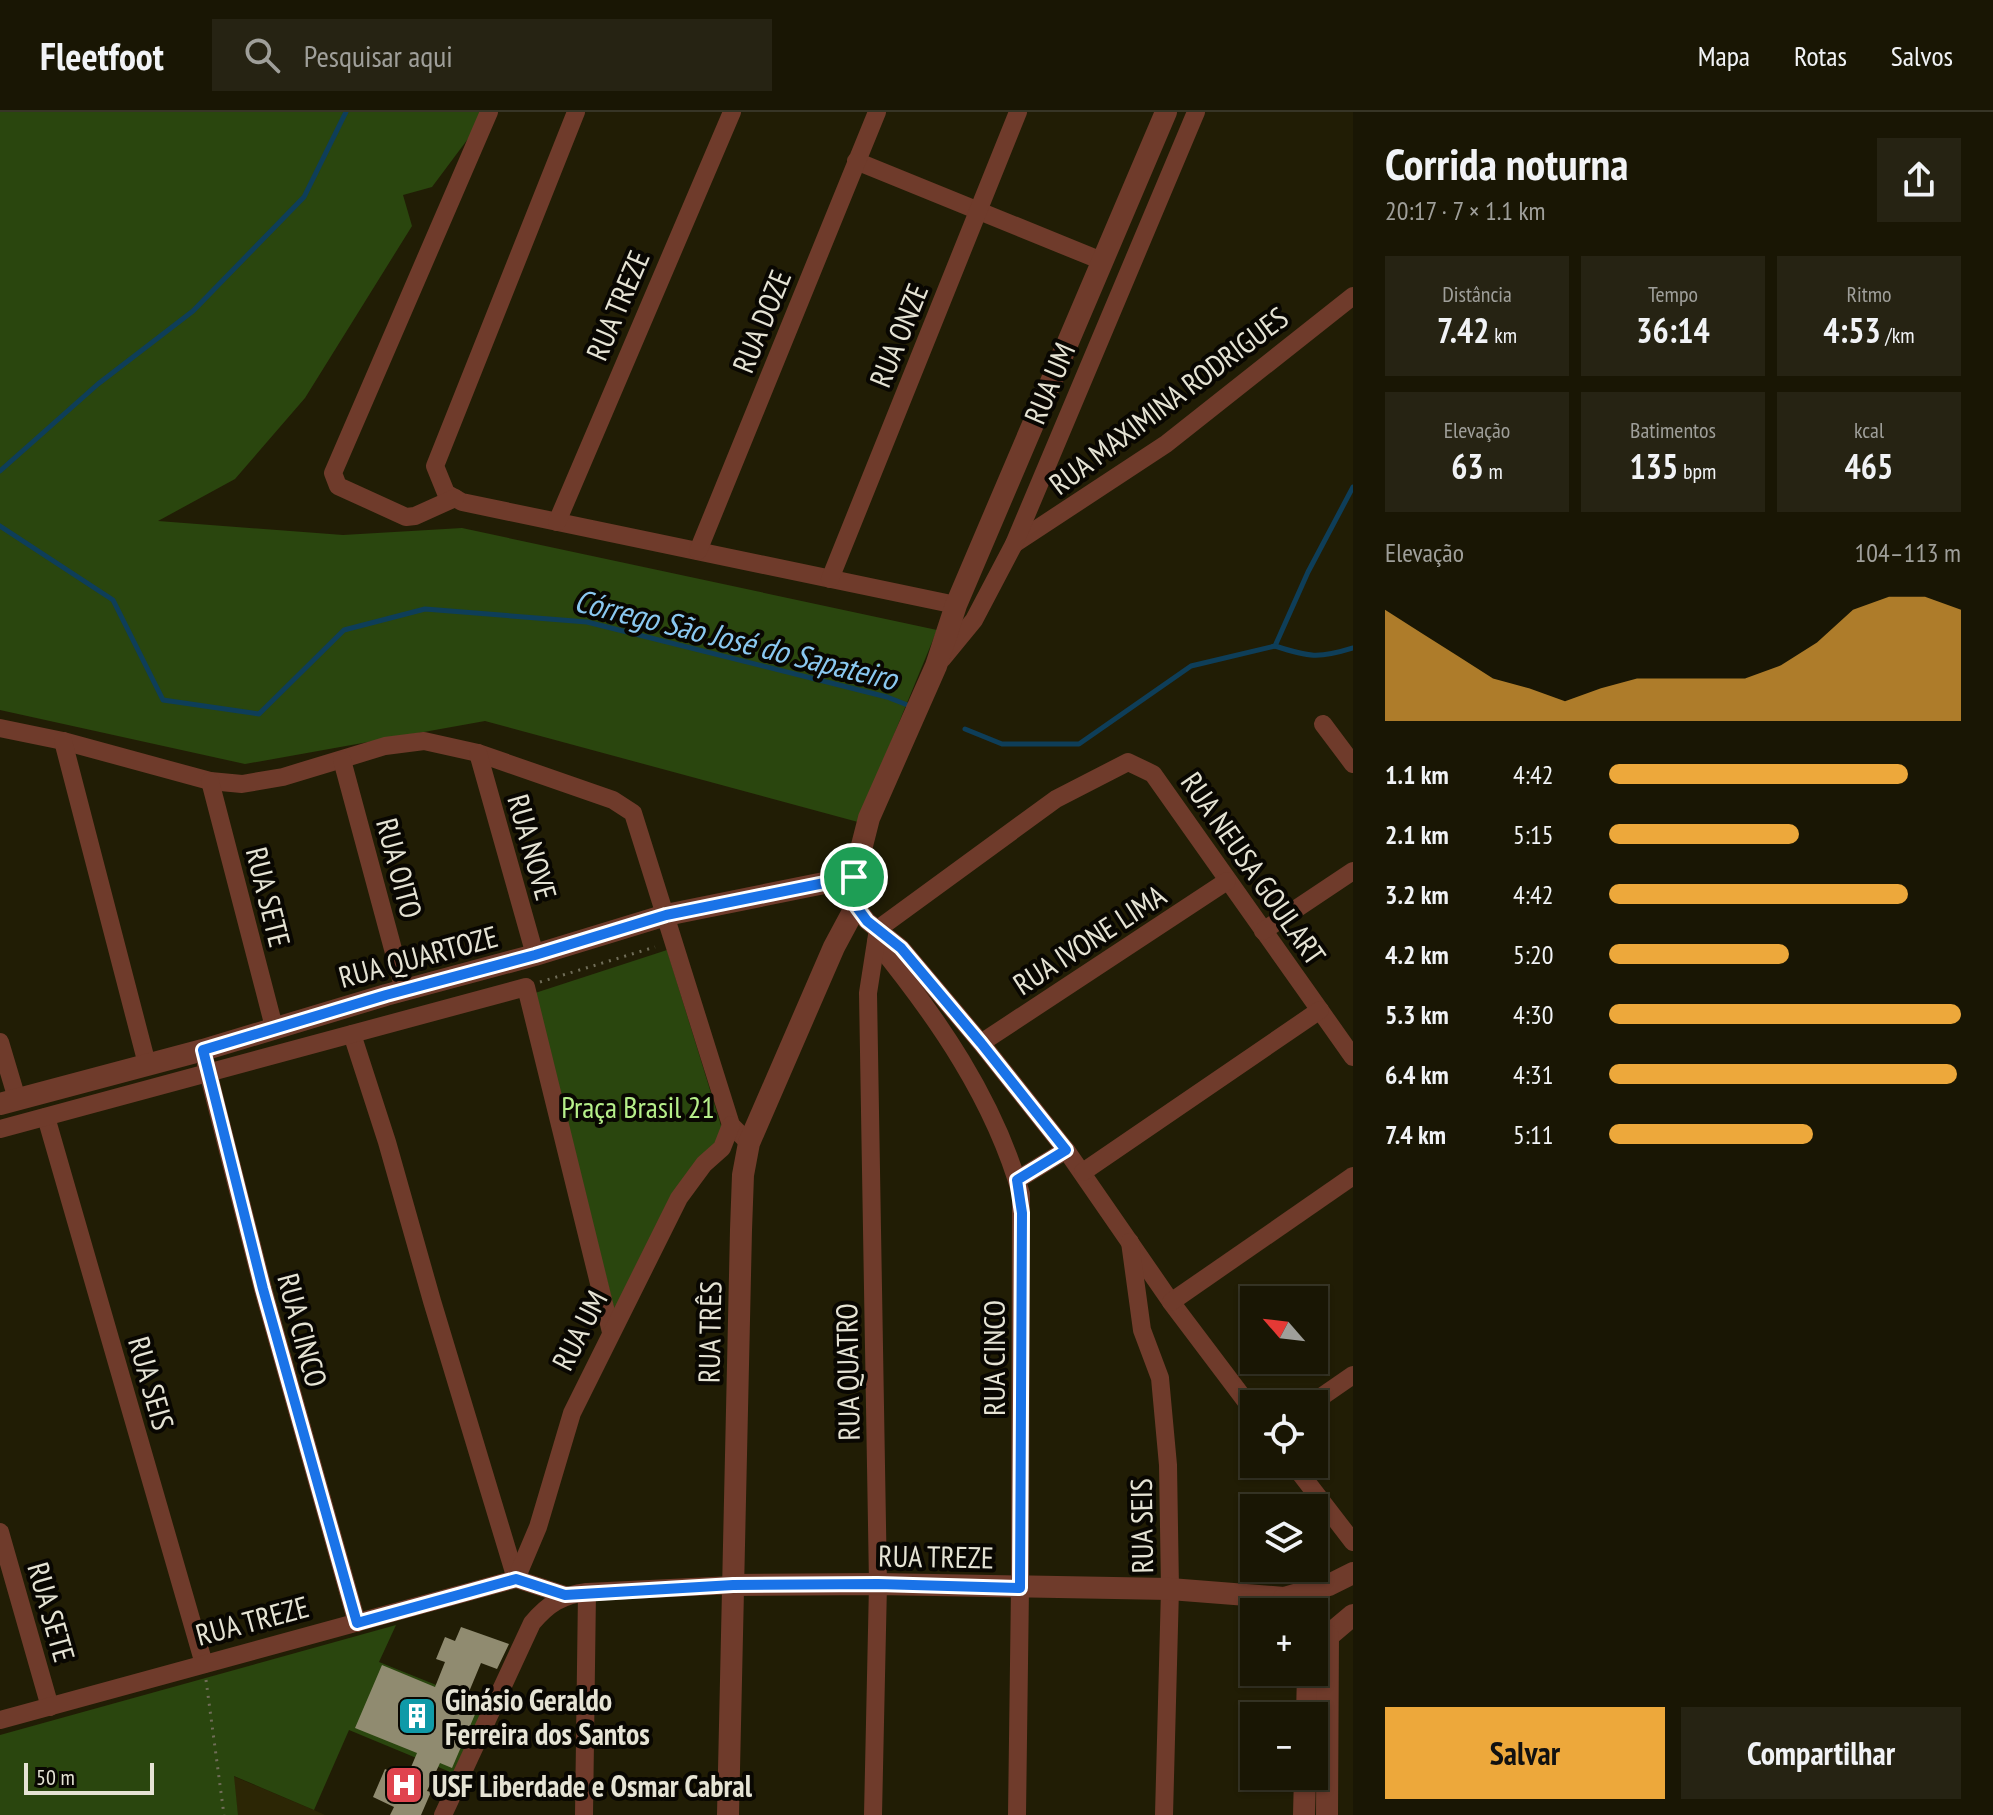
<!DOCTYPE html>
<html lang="pt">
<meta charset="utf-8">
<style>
:root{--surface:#191604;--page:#262313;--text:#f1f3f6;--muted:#9f9f9a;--line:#373526;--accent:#eda83b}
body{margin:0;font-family:"PT Sans Narrow",sans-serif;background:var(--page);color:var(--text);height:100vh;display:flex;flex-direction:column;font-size:30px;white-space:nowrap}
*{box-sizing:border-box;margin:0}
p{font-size:26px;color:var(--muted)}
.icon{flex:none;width:44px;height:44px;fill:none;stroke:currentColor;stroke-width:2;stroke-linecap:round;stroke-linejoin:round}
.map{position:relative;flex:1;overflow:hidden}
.side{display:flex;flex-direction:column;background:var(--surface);width:640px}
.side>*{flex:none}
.needle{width:52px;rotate:298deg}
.tools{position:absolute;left:1240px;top:1174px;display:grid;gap:16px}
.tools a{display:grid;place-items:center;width:88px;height:88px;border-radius:0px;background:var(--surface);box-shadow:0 2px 6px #0004,0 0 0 2px var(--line);font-size:40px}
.scale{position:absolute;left:24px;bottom:20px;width:130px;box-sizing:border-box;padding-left:8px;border:4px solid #e5e3d4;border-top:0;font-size:22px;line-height:28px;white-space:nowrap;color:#e5e3d4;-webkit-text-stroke:6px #090702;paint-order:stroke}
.pin{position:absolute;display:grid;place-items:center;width:68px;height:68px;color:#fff;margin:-34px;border:4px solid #fff;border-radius:50%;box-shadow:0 2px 8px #0007}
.round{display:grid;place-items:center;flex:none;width:84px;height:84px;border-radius:0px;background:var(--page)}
.head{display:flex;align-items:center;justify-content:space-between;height:136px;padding:0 32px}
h1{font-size:44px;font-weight:800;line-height:60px}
.metrics{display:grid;grid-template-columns:repeat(3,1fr);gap:12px;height:136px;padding:8px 32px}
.metrics div{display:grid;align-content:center;border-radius:0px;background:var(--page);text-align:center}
.metrics b{font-size:34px;font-weight:800}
.metrics small{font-size:22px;font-weight:400}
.metrics p{font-size:22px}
.chart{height:224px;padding:16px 32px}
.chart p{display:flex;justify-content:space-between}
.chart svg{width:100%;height:144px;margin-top:8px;fill:var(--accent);opacity:.7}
.primary-button{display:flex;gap:16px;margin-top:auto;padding:16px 32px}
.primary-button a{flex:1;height:92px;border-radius:0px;background:var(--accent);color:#111;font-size:32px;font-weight:800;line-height:92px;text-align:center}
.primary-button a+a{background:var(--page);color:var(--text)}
ul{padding:0 32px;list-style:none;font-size:26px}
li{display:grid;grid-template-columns:128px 96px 1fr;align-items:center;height:60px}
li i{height:20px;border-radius:10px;background:var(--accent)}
header{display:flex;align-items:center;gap:48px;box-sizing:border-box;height:112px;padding:0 40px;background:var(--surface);border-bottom:2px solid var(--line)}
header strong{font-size:38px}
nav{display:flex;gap:44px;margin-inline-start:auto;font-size:28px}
.search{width:560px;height:72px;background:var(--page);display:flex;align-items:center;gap:20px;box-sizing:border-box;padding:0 28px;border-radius:0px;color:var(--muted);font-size:30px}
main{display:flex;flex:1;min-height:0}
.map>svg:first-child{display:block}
.built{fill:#2c2605}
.green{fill:#2a460e}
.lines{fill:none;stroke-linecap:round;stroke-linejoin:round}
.stream{stroke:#0e3e59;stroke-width:5}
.building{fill:#908b70}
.path{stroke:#706d58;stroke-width:3;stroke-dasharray:2 6;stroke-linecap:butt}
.minor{stroke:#6f3b2b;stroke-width:18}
.tertiary{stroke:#6f3b2b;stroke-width:22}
.route-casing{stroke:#fff;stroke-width:16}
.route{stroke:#1a73e8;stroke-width:10}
.labels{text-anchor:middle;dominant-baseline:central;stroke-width:8;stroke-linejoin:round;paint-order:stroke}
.street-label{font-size:30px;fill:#e5e3d4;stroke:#090702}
.park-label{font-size:30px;fill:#b6ef8a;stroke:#090702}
.poi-label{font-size:30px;font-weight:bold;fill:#e5e3d4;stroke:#090702;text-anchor:start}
.water-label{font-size:32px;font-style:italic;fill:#8ac8f0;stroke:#090702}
</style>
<header>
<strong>Fleetfoot</strong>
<div class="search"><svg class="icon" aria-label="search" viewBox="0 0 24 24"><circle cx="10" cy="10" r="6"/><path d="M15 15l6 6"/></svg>Pesquisar aqui</div>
<nav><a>Mapa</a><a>Rotas</a><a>Salvos</a></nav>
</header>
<main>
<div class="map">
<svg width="1353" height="1703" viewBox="0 0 1353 1703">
<rect width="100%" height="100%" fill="#211d05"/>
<!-- built -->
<path class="built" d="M233,1664l81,34 11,5h-87z"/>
<!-- green -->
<g class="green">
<path d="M0,0h488l-56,75 -29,8 9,31 -107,172 -70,81 -77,42 185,14 119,-7 475,102 -79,192 -373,-101 -240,43 -245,-54z"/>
<path d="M667,838l56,182 -107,183 -84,-321z"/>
<path d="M396,1513l-17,37 107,43 -31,69 -106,-44 -35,80 -80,-34 4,39h-238v-80z"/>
</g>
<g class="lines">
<!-- stream -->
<g class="stream">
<path d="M0,359l98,-87 95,-73 111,-114 42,-85"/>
<path d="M0,414l113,74 50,100 96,14 85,-84 81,-21 162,13 300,75 23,9"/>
<path d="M1275,534l33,-74 45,-85"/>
<path d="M1275,534c34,11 43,13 78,2"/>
<path d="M965,617l37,15h77l112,-78 84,-20"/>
</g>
</g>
<!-- building -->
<path class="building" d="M461,1515l48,17 -12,25 -16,-6 -15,36 13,6 -27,63 -12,-5 -13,28 4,1 -10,23h-31l4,-8 -21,-10 12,-28 21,10 11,-26 -62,-25 27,-63 53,22 10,-25 -9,-3 9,-22 10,4z"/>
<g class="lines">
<!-- path -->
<g class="path">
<path d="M540,870l115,-35"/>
<path d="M206,1568l18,135"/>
</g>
<!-- minor -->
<g class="minor">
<path d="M576,0l-141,354 11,27 16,9 494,103"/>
<path d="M856,49l246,100"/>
<path d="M455,386l-40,18 -9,1 -68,-31 -5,-13 156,-361"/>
<path d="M557,410l175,-410"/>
<path d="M1014,432l152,-100 187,-148"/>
<path d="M698,439l179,-439"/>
<path d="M830,467l188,-467"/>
<path d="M942,547l32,-39 40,-76 182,-432"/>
<path d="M1323,612l30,40"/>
<path d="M0,616l63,13 147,40 32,3 41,-7 102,-31 39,-5 54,12 135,47 20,13 98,312 18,18"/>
<path d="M63,629l84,323"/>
<path d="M478,641l57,202"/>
<path d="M342,648l62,230"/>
<path d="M210,669l64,246"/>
<path d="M856,794l11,15 34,27 80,95 85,107 105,152 83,110"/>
<path d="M878,817l178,-130 72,-37 25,12 200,283"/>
<path d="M1263,819l90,-60"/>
<path d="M876,830c61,75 118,157 145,252l-1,394 -3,227"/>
<path d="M352,922l35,108 45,159 84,278"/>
<path d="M0,930l17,57"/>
<path d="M981,931l246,-162"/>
<path d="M206,952l57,225 94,334"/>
<path d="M46,1005l158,547"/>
<path d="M0,1017l526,-142 85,345"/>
<path d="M1083,1060l237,-162"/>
<path d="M1017,1068l49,-30"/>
<path d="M1130,1130l12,88 18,48 8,87 2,124 -6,226"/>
<path d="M1171,1190l182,-126"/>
<path d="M1311,1292l42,-29"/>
<path d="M1293,1352l60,78"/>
<path d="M0,1420l50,175"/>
<path d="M516,1467l22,-52 34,-114 107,-215 25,-34 18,-16 9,-23"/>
<path d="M0,1608l516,-141 49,16"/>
<path d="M443,1703l89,-192c16,-19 30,-28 55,-31l146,-7"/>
<path d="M584,1703l3,-223"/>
<path d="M873,1703l5,-231 -10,-591 10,-64"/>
</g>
<!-- tertiary -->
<g class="tertiary">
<path d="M0,992l203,-54 183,-55 149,-40 131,-40 188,-38"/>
<path d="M733,1473l145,-1 292,5 114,9 23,14"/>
<path d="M1284,1486l45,-13 24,-12"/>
<path d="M1328,1524l25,-21"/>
<path d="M1307,1604l1,-44"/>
<path d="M728,1703l13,-585 2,-55 6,-32 85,-196 22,-41 -2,-29 15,-59 67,-152 20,-61 210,-493"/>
<path d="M1304,1703l1,-39"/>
<path d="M1327,1703l1,-179"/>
</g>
</g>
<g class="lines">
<defs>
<path id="route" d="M854,765l2,29 11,15 34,27 80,95 85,107 -49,30 5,33 -2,375 -142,-4 -145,1 -168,10 -49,-16 -159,44 -94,-334 -60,-239 183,-55 149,-40 131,-40z"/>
</defs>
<!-- route casing -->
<use href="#route" class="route-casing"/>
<!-- route -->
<use href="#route" class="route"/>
</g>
<!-- icons -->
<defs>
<symbol id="building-square" viewBox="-11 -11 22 22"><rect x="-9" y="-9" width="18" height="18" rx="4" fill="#0f9aa8" stroke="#090702"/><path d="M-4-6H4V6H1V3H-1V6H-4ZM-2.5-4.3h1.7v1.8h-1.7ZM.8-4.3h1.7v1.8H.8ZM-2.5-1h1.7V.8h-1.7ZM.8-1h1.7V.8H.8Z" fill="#fff"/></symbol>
<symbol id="hospital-square" viewBox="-11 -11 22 22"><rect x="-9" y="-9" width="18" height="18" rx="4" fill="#e0444e" stroke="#090702"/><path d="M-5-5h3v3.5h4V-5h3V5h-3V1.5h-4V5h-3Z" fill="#fff"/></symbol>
</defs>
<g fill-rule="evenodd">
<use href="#building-square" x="395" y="1582" width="44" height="44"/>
<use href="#hospital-square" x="382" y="1651" width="44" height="44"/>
</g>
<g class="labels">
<!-- street labels -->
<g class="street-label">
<text transform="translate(617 193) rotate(-67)">RUA TREZE</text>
<text transform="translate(761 209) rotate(-68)">RUA DOZE</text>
<text transform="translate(898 223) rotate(-68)">RUA ONZE</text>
<text transform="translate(1049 271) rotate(-67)">RUA UM</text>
<text transform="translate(1168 288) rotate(-37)">RUA MAXIMINA RODRIGUES</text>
<text transform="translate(533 735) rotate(74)">RUA NOVE</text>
<text transform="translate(400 756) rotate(75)">RUA OITO</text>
<text transform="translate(1254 756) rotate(55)">RUA NEUSA GOULART</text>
<text transform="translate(269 785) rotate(76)">RUA SETE</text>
<text transform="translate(1089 827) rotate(-33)">RUA IVONE LIMA</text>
<text transform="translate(418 844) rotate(-15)">RUA QUARTOZE</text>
<text transform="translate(303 1218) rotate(75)">RUA CINCO</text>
<text transform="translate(579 1218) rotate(-63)">RUA UM</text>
<text transform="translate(709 1220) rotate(-89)">RUA TRÊS</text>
<text transform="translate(993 1246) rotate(-90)">RUA CINCO</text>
<text transform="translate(847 1260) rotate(-91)">RUA QUATRO</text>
<text transform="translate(152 1271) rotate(74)">RUA SEIS</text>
<text transform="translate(1141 1414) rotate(-91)">RUA SEIS</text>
<text transform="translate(936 1444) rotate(1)">RUA TREZE</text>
<text transform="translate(52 1500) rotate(74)">RUA SETE</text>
<text transform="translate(252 1508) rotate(-15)">RUA TREZE</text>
</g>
<!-- park labels -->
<g class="park-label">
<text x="638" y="994">Praça Brasil 21</text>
</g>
<!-- poi labels -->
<g class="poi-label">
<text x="445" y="1587">Ginásio Geraldo<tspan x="445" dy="34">Ferreira dos Santos</tspan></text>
<text x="432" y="1673">USF Liberdade e Osmar Cabral</text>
</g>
<!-- water labels -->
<g class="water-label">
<text transform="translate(736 527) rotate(14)">Córrego São José do Sapateiro</text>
</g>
</g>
</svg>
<div class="tools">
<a><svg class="needle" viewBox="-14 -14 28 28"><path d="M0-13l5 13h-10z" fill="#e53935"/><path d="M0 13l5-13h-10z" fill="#9f9f9a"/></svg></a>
<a><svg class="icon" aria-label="locate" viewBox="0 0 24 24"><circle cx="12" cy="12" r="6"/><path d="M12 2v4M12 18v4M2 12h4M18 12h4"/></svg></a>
<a><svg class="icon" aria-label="layers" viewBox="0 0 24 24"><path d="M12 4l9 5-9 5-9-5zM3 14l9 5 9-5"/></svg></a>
<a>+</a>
<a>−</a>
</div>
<div class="scale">50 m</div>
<div class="pin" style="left:854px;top:765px;background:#1e9e55"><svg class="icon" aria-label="arrive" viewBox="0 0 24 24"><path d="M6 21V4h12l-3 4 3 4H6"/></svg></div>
</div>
<section class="side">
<div class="head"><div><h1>Corrida noturna</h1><p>20:17 · 7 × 1.1 km</p></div><a class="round"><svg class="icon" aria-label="share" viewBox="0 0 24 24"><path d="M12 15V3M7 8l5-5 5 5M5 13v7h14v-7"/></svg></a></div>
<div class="metrics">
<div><p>Distância</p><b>7.42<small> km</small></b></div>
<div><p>Tempo</p><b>36:14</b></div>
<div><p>Ritmo</p><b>4:53<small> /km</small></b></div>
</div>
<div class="metrics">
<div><p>Elevação</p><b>63<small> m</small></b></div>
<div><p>Batimentos</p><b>135<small> bpm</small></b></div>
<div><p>kcal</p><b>465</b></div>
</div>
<div class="chart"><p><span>Elevação</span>104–113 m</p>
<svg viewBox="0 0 160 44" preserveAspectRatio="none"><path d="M0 44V10L10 17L20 24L30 31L40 34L50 38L60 34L70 31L80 31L90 31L100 31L110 27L120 20L130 10L140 6L150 6L160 10V44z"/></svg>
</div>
<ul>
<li><b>1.1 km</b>4:42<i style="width:85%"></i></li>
<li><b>2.1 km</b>5:15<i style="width:54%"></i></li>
<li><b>3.2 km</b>4:42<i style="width:85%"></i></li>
<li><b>4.2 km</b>5:20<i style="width:51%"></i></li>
<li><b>5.3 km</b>4:30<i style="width:100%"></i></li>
<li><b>6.4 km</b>4:31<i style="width:99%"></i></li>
<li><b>7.4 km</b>5:11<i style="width:58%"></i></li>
</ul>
<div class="primary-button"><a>Salvar</a><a>Compartilhar</a></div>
</section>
</main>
